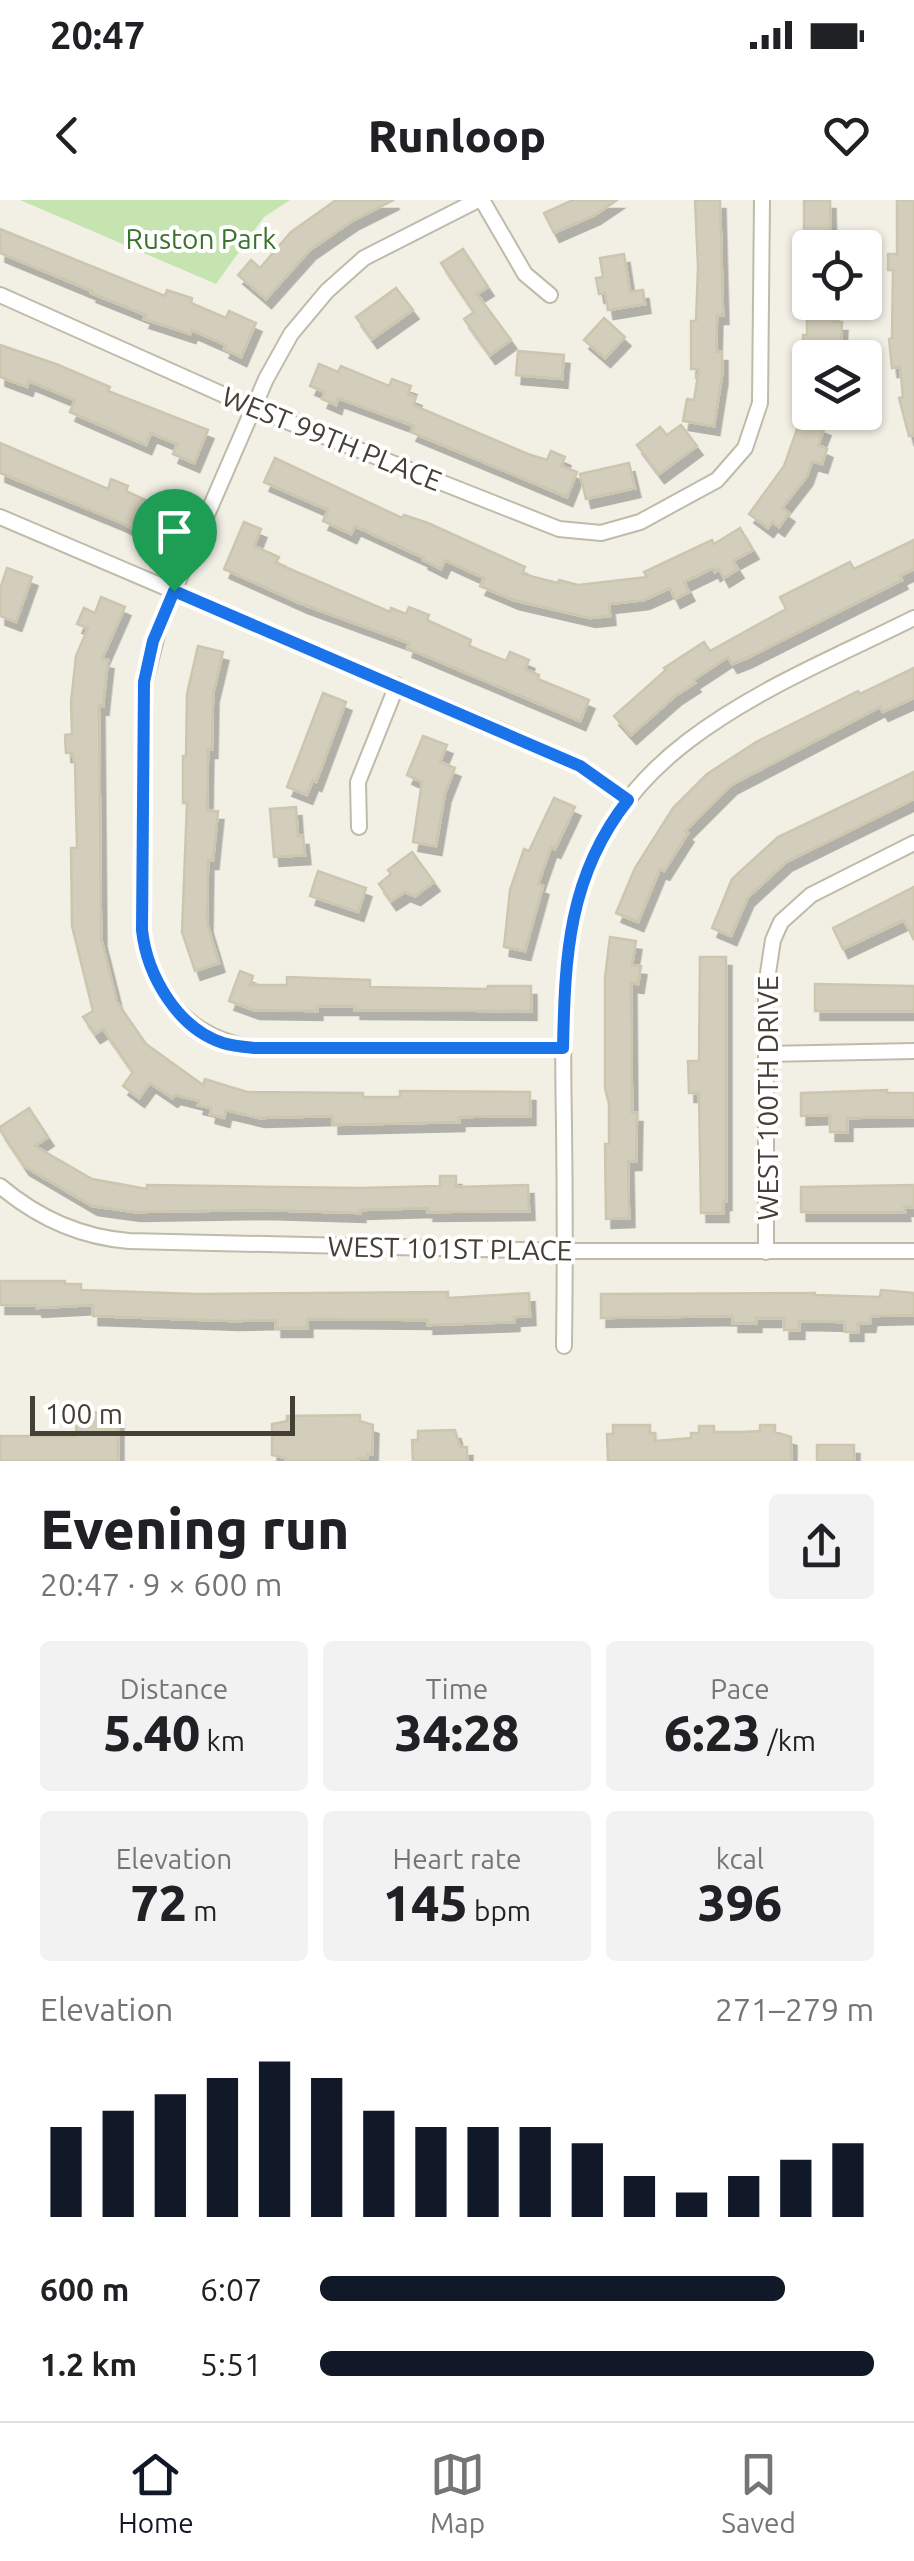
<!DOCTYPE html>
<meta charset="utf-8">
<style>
:root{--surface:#fff;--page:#f2f2f2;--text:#202124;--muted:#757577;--line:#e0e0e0;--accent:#111827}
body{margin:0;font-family:Ubuntu,sans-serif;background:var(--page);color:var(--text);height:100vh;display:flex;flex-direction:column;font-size:38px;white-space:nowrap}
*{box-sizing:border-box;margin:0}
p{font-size:32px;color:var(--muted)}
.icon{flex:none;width:55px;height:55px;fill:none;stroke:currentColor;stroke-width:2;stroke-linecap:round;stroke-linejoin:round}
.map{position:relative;height:1261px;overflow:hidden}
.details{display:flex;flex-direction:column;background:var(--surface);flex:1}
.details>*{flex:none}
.tools{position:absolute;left:792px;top:30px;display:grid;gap:20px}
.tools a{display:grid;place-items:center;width:90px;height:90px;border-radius:10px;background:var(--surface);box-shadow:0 2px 8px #0004;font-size:50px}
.scale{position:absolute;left:30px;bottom:25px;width:265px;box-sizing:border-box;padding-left:10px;border:5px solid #444035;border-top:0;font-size:28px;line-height:35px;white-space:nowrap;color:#444035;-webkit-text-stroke:8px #fff;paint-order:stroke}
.pin{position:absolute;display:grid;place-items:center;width:85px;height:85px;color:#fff;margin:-102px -42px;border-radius:50% 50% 50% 0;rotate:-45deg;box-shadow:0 0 10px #0007}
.pin .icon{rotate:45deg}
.round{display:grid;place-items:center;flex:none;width:105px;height:105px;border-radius:10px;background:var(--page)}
.overview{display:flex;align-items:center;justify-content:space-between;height:170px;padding:0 40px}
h1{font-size:55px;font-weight:800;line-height:75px}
.figures{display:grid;grid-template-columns:repeat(3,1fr);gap:15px;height:170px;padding:10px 40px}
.figures div{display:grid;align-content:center;border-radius:10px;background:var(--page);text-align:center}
.figures b{font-size:50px;font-weight:800}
.figures small{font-size:28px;font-weight:400}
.figures p{font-size:28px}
.chart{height:280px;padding:20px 40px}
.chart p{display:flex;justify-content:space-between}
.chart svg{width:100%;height:180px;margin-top:10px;stroke:var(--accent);stroke-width:6}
ul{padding:0 40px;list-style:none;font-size:32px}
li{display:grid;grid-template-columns:160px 120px 1fr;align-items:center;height:75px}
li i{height:25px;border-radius:12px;background:var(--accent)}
.status{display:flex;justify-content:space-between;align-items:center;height:70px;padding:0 50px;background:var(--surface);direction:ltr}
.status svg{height:28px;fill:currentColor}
header{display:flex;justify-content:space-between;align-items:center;height:130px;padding:0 40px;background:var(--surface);font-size:45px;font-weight:800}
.menu{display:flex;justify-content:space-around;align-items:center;height:140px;border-top:2px solid var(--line);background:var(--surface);font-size:28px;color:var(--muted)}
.menu a{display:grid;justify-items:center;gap:5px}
.menu .current{color:var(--accent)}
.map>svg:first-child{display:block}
.green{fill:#c5e4b0}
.building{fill:#d3cdbb;stroke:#cdc6af;stroke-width:2.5;filter:url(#shadow)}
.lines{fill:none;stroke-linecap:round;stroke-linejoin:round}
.street-casing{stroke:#bfbbab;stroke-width:18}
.street{stroke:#fff;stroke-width:14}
.route-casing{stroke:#fff;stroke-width:20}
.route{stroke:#1a73e8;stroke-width:12}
.labels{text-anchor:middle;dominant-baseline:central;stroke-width:8;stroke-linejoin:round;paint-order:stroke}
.park-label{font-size:28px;fill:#3c722c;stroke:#fff}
.street-label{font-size:28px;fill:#444035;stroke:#fff}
</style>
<div class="status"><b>20:47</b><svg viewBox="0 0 49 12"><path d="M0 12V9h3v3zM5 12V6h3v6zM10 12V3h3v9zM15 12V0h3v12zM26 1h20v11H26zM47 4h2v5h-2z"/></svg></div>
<header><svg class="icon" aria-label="back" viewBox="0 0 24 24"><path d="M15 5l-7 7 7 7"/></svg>Runloop<svg class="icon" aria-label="heart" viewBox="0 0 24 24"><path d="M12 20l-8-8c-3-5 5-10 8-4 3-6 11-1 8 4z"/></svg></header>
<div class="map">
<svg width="914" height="1261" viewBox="0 0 914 1261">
<defs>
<filter id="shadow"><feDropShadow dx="5.5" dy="9" stdDeviation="0" flood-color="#0004"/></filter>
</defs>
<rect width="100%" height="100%" fill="#f2f0e5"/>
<!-- green -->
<path class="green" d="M20,0h270l-26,17 -48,67z"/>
<!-- building -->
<g class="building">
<path d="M336,0h58l-42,21 -42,29 -44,49 -28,-24 13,-15 9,8 31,-36z"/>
<path d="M573,0h44l-22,15 -41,18 -10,-20z"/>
<path d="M695,0h25l3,115h-6l-1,37h6v23l-8,51 -31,-5 4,-22 7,1 5,-31h-8v-48h5l2,-54z"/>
<path d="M804,0h26l1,41 -27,1z"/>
<path d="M897,0h17v235l-5,1 -10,-38 4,-1 -3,-30 -8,1 -3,-29 3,-1 1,-68h-5v-16h9z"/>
<path d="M0,29l165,67 2,-6 25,8 -1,5 35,15 3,-7 27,12 -15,34 -17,-8 2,-4 -34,-15 -2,4 -46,-15 2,-4 -55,-22 1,-2 -92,-38z"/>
<path d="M463,49l25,38 -11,7 34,46 -21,15 -26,-36 10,-7 -33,-49z"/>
<path d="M624,54l6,38 13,-2 2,14 -37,6 -3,-17 -6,1 -3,-16 7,-1 -3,-19z"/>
<path d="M396,88l17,22 -41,29 -16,-22z"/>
<path d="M807,105h26v17h9l-1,20h-9v11h-30l1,-18h4z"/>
<path d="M604,118l21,19 -20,21 -21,-18z"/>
<path d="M0,145l56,19 54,23 -2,4 100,39 -14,33 -21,-9 4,-10 -26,-11 -5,12 -76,-33 5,-12 -46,-19 -2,6 -27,-10z"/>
<path d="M518,151l46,4 -2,24 -46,-4z"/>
<path d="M319,164l19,8 3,-6 48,20 3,-7 19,7 -3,8 8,3 -3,8 115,49 19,6 4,-9 14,6 -4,9 16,6 -10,25 -156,-65 3,-6 -76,-28 -2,7 -14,-6 3,-7 -15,-6z"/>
<path d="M801,218l24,9 -7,18 9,4 -5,15 -10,-3 -5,15 -25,32 7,5 -10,14 -7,-5 -4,6 -19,-14 35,-48z"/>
<path d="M681,225l16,21 -38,28 -22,-29 23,-18 7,8z"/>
<path d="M0,243l108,46 3,-10 17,7 -2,5 45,21 -14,30 -37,-20 -120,-49z"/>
<path d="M275,258l127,60 2,-3 24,8 97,44 -3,7 36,9 1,-3 19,5 69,-8 -3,-5 68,-32 2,4 26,-16 13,22 -20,11 5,8 -14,9 -5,-9 -4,3 -2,-4 -29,14 5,10 -14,7 -5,-11 -26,12 -35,4 1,12 -20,2 -77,-18 -33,-14 4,-8 -39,-18 -4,9 -18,-9 1,-2 -69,-32 -4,8 -28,-13 5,-11 -64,-28z"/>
<path d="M629,263l6,25 -49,11 -6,-25z"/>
<path d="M244,322l17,7 -7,17 25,11 -3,6 114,49 1,-4 15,6 3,-7 20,8 -2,5 44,20 -2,6 37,15 4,-9 19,8 -4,9 14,6 -1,4 51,21 -9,21 -173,-73 2,-5 -107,-39 -78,-35z"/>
<path d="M914,340v29l-14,7 2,4 -155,78 -15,6 -4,-7 -35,23 2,3 -20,13 -44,39 -17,-19 52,-46 -2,-2 40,-26 6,9 76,-42 -6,-12 70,-35 4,7z"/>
<path d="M7,368l25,9 -16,45 -16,-6v-27z"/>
<path d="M101,397l24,10 -23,52 6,1 -5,46 -4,-1 2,233 16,64 29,42 57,41 2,-6 42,13 116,1v4h37v-6l130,1v24l-71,1v5l-126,3v-9l-74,2 -33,-8 -2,8 -14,-4 1,-6 -13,-3 1,-4 -24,-6 -3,3 -22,-15 -11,15 -16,-12 10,-14 -30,-43 -8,5 -12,-17 10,-6 -21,-85 -1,-78h6l-2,-84 -3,-11h-6l-1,-18 7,-1 -1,-32 5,-46 12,-28 -11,-4 7,-16 11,5z"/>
<path d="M198,446l25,6 -10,42 -1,55h-4l-1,62h11l-5,49h-5l-1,63 12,40 -24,8 -13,-39 5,-129h-4v-47h3l1,-62z"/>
<path d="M914,468v30l-31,14 -3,-5 -149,78 -46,46 3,2 -24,38 -4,-2 -22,53 -22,-9 19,-45 38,-60 34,-34 49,-32 102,-51 2,3z"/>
<path d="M323,493l23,9 -30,80 -3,-2 -6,15 -20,-8z"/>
<path d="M423,536l24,9 -7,17 15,6 -10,25 -9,53 -23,-4 9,-60 -15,-7z"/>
<path d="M914,572v27l-128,63 -38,35 -17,39 -19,-8 20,-49 46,-42z"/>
<path d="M554,598l21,9 -20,42 -4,-2 -13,37 5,2 -18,65 -21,-4 6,-57 14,-41 5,2z"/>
<path d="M296,607l2,29h5l2,19 -31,2 -4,-48z"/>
<path d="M412,652l22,30 -19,14 -10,-4 -14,9 -12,-17 12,-10 -3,-4z"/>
<path d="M318,671l48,17 -8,24 -48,-16z"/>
<path d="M914,687v53l-10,-20 -61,29 -10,-21z"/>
<path d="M610,737l26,4 -4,24 9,1 -3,18 -7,-1 1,130h5l-1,48h-8l1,57 -23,1 -1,-75h4v-40l-4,-16v-111z"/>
<path d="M700,757h26v244h-3v12h-22l-2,-120h-10l-1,-32h11z"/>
<path d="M240,771l13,5 -3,9h37v-8l83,3v7l117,2 1,-3h43v25l-176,-1v-4h-38v5l-63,-1 -25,-9z"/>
<path d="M815,784l99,2v25h-99z"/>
<path d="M887,890v3h27v24l-67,1v14h-17v-17l-29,1v-23z"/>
<path d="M29,908l19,29 -13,9 57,33 55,10v-4l213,3 80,-2v-10h16v11l72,-2 1,26 -101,1v-4l-68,2v3l-98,-3 -127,2 -43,-6 -68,-40 -24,-36v-3z"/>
<path d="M914,985v22h-10l1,5h-104v-25z"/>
<path d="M0,1081h65v3h16v6l116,4 251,-2v6l81,-5 1,23 -16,1v5l-86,3v-5l-121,-1v9h-31v-8l-43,1 -140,-5v-11l-56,3 -1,-3h-36z"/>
<path d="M881,1090l33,3v22l-43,1 -1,7h-12v9h-13v-10l-46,-1v9h-15v-12h-28v5h-23v-7l-132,2v-24l214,-1v2l65,2z"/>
<path d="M77,1212l41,1v48h-118v-25h76z"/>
<path d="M360,1215v6l13,4 -1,29h-5v4h-9v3h-72v-3l-14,-3v-31l15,-3v-5z"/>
<path d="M613,1225h37v8h5v8l36,-3v-5h8v-7h15v6h29l17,-1v-6h15v7l16,5v24h-183l-1,-27h6z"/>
<path d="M455,1230l5,17h7v14h-54l-1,-21h6v-9z"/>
<rect x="817" y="1245" width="37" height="16"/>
</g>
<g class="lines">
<defs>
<g id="street">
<path d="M478,0l-114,58 -37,33 -36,43 -25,45 -106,244 -15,59 -3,247c8,66 48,110 113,119l308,1"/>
<path d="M482,0l43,74 25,21"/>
<path d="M0,95l253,113 306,121 42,4 39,-11 77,-42 28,-32 15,-45 2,-203"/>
<path d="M0,317l525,224 54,25 49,34"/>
<path d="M359,627l-1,-45 39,-97"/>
<path d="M766,854l148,-3"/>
<path d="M0,986c38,32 79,51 129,55l436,10h349"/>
<path d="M766,1052v-266l7,-46 8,-18 30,-27 103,-52"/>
<path d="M564,1146c1,-73 1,-146 0,-220 -2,-152 -11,-282 124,-385 68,-52 150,-85 226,-123"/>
</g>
</defs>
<!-- street casing -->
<use href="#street" class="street-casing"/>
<!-- street -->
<use href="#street" class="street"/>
</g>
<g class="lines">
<defs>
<path id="route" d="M174,391l406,175 48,34c-60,76 -63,156 -65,248h-308c-10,-1 -22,-2 -32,-5 -46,-15 -76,-68 -81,-113l2,-248 9,-41z"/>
</defs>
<!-- route casing -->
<use href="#route" class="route-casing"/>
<!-- route -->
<use href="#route" class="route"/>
</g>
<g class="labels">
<!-- park labels -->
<g class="park-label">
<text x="201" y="38">Ruston Park</text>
</g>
<!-- street labels -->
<g class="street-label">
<text transform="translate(332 238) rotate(22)">WEST 99TH PLACE</text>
<text transform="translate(767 898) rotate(-90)">WEST 100TH DRIVE</text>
<text transform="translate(450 1048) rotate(1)">WEST 101ST PLACE</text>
</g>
</g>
</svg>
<div class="tools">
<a><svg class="icon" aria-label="locate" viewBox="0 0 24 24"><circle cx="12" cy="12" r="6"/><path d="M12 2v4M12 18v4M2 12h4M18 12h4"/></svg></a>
<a><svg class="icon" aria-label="layers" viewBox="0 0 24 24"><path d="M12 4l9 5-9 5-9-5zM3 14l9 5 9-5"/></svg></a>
</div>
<div class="scale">100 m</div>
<div class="pin" style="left:174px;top:391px;background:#1e9e55"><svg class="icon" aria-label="arrive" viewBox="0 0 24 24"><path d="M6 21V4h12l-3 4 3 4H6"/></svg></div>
</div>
<section class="details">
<div class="overview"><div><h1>Evening run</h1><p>20:47 · 9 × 600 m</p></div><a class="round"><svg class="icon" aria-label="share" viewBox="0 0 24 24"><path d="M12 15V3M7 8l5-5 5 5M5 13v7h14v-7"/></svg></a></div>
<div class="figures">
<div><p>Distance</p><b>5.40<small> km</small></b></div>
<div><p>Time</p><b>34:28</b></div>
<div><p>Pace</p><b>6:23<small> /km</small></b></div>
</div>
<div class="figures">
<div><p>Elevation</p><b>72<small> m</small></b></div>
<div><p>Heart rate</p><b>145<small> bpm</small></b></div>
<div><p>kcal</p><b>396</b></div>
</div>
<div class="chart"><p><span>Elevation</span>271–279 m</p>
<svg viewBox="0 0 160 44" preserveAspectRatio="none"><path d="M5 44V22M15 44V18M25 44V14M35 44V10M45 44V6M55 44V10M65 44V18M75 44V22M85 44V22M95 44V22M105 44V26M115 44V34M125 44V38M135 44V34M145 44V30M155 44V26"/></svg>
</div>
<ul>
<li><b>600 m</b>6:07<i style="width:84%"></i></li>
<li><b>1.2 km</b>5:51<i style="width:100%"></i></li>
</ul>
</section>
<nav class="menu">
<a class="current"><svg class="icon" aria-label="home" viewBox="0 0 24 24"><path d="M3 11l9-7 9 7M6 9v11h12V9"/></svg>Home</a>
<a><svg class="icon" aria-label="map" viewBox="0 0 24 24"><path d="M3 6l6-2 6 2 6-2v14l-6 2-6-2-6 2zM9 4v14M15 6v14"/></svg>Map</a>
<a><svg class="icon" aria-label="saved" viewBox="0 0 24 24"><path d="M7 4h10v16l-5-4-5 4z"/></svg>Saved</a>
</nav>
